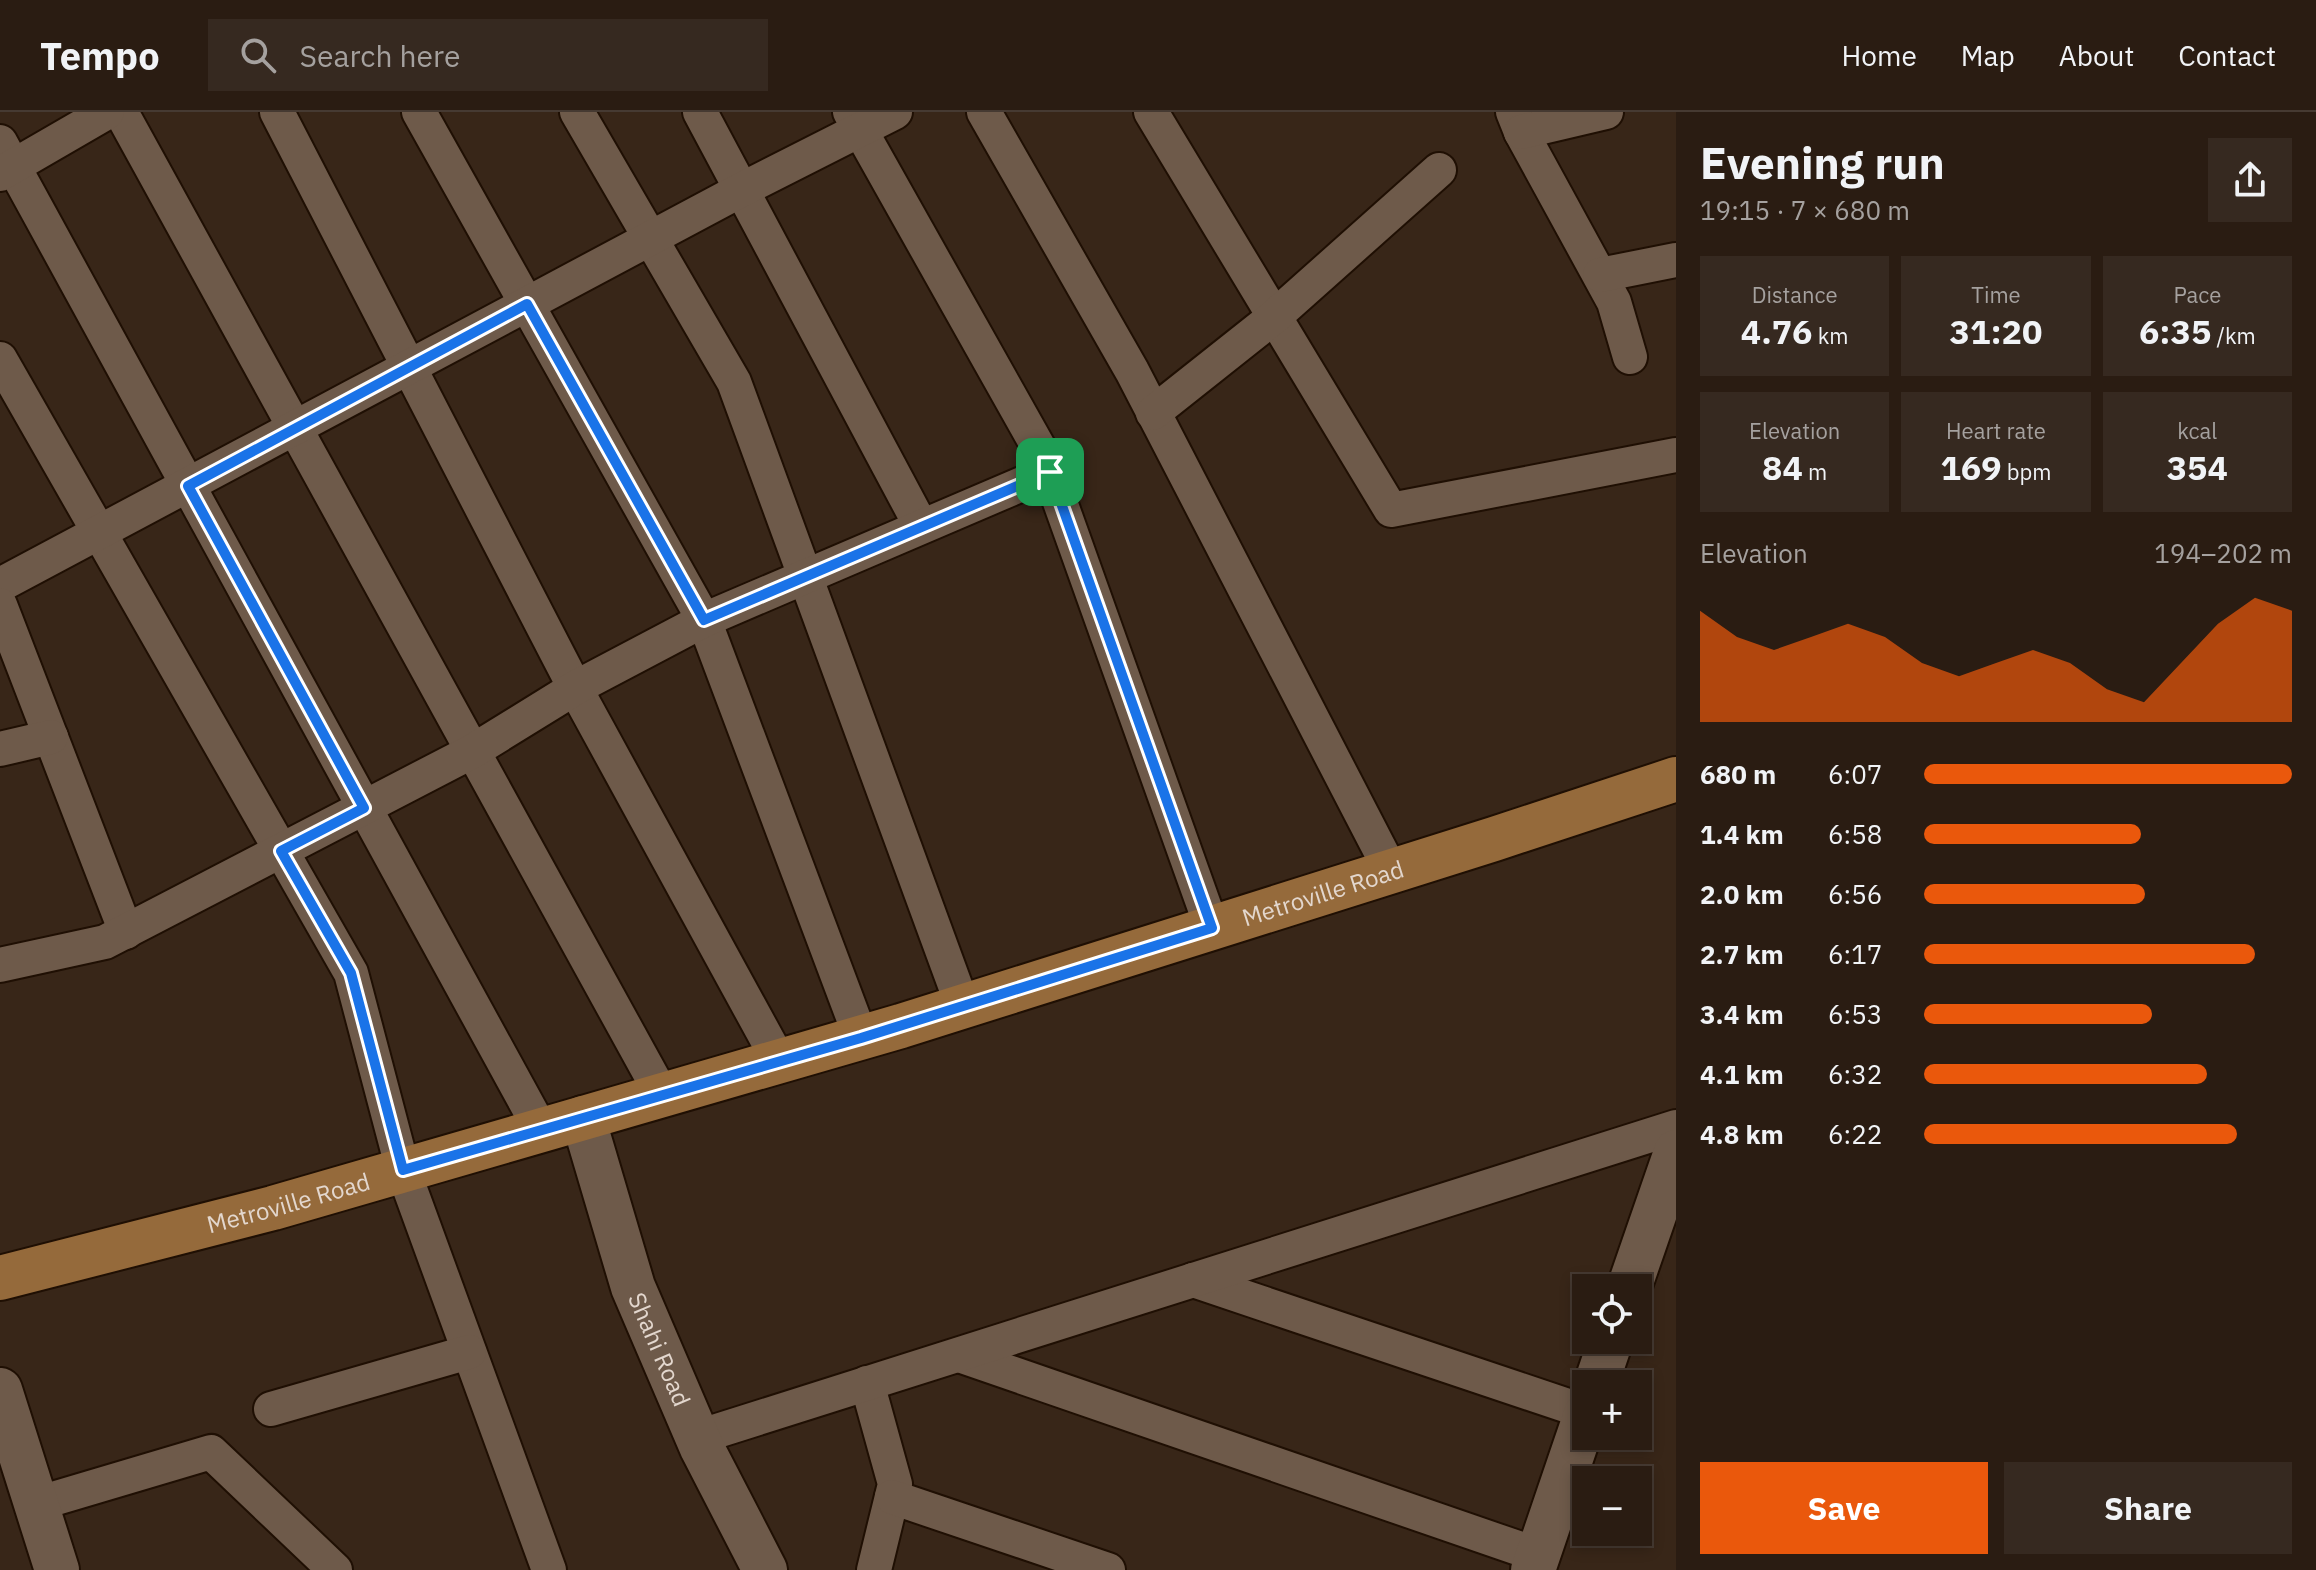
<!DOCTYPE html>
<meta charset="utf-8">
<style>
:root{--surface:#2a1c12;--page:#362920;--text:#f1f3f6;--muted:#a5a19f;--line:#463a32;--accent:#ea580c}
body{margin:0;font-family:"IBM Plex Sans",sans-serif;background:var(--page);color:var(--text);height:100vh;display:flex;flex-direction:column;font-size:30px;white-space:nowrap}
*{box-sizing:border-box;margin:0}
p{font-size:26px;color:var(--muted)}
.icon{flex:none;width:44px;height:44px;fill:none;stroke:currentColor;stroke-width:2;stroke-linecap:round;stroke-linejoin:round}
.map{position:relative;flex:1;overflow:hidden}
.sheet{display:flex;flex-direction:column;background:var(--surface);width:640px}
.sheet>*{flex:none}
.buttons{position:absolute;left:1572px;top:1162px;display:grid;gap:16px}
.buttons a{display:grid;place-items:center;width:80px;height:80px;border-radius:0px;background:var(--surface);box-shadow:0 4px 12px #0003,0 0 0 2px var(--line);font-size:40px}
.pin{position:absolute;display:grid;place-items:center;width:68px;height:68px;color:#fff;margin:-34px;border-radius:16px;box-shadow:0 4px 12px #0006}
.round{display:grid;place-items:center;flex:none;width:84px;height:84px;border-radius:0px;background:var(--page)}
.summary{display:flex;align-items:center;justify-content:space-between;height:136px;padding:0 24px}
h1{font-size:44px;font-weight:800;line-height:60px}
.metrics{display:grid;grid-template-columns:repeat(3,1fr);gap:12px;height:136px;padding:8px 24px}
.metrics div{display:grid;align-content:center;border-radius:0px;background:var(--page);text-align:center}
.metrics b{font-size:34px;font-weight:800}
.metrics small{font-size:22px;font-weight:400}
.metrics p{font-size:22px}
.chart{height:224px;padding:16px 24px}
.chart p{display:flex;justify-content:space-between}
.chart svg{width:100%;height:144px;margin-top:8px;fill:var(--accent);opacity:.7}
.cta{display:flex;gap:16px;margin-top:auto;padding:16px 24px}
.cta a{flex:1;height:92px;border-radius:0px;background:var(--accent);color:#fff;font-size:32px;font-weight:800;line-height:92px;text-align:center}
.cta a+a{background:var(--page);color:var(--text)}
ul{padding:0 24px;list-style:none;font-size:26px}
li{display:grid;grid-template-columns:128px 96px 1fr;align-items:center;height:60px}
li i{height:20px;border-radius:10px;background:var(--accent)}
header{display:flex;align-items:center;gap:48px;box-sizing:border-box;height:112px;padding:0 40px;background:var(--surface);border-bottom:2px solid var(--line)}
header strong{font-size:38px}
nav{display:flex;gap:44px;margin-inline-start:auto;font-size:28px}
.search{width:560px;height:72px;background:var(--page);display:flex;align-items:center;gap:20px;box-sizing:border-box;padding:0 28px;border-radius:0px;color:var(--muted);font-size:30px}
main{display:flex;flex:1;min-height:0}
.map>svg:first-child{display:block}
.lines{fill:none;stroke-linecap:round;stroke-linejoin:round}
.street-casing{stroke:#1f0f03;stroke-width:38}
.secondary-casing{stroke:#1f0f03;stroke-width:48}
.primary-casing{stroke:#1f0f03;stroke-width:48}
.street{stroke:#6e5a4a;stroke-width:34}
.secondary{stroke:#6e5a4a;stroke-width:44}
.primary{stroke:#956a3b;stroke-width:44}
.route-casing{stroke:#fff;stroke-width:16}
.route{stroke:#1a73e8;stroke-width:10}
.labels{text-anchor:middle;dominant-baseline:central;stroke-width:8;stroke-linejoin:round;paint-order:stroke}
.street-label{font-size:24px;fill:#e3d7ce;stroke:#19110b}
</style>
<header>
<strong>Tempo</strong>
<div class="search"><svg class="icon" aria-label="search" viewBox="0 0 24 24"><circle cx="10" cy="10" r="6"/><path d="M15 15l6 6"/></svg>Search here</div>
<nav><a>Home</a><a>Map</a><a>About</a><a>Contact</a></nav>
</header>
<main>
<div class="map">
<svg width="1676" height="1458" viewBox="0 0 1676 1458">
<rect width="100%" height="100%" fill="#382618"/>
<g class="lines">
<defs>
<g id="street">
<path d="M121,0l541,983"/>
<path d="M277,0l298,576 204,373"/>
<path d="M419,0l285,508 157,418"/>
<path d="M577,0l157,270 229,625"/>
<path d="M700,0l221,414"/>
<path d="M850,0l194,345 168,471"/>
<path d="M984,0l148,259 259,500"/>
<path d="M1151,0l240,398 285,-55"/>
<path d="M1513,0l8,20 93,170 16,55"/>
<path d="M1521,20l85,-20"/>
<path d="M0,30l541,988"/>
<path d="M0,62l107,-62"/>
<path d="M1600,163l76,-15"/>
<path d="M0,247l351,614 52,197 146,400"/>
<path d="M1153,301l121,-96 165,-147"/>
<path d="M0,473l741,-395 154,-78"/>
<path d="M0,493l126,327"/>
<path d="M0,637l51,-12"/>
<path d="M0,853l105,-23 368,-191 102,-63 129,-68 346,-148"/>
<path d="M1193,1168l393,132"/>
<path d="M959,1243l579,200"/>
<path d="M867,1271l28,101 -21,86"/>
<path d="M271,1297l198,-57"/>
<path d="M698,1325l978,-310"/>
<path d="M892,1385l216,73"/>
<path d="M36,1392l175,-52 124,118"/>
</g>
<g id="secondary">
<path id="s1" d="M583,1006l50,169 69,161 63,122"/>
<path d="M1629,1176l47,-136"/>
<path d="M1596,1272l15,-44"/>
<path d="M0,1278l57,180"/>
<path d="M1533,1458l53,-156"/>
</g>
<g id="primary">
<path id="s2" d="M0,1166l273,-70 628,-182 593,-187 182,-60"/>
</g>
</defs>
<!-- street casing -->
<use href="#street" class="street-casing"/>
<!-- secondary casing -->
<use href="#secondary" class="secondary-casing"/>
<!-- primary casing -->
<use href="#primary" class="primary-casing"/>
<!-- street -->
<use href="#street" class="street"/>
<!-- secondary -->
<use href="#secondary" class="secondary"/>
<!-- primary -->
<use href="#primary" class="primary"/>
</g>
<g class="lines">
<defs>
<path id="route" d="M527,192l177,316 346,-148 162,456 -351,110 -458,132 -52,-197 -70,-122 83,-43 -176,-322z"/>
</defs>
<!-- route casing -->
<use href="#route" class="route-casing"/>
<!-- route -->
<use href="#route" class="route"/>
</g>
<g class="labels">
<!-- street labels -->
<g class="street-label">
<text stroke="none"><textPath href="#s2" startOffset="1378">Metroville Road</textPath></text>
<text stroke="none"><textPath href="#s2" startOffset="298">Metroville Road</textPath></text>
<text stroke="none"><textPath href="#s1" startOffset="244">Shahi Road</textPath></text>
</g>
</g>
</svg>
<div class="buttons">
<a><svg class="icon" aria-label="locate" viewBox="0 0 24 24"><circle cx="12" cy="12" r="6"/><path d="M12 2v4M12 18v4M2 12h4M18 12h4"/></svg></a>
<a>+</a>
<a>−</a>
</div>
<div class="pin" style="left:1050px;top:360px;background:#1e9e55"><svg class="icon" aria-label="arrive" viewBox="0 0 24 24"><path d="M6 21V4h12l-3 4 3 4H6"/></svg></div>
</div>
<section class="sheet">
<div class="summary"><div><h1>Evening run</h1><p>19:15 · 7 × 680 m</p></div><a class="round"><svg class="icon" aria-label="share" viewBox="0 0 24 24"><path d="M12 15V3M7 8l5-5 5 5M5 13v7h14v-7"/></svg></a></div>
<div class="metrics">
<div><p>Distance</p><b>4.76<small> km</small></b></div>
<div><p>Time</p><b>31:20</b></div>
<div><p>Pace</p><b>6:35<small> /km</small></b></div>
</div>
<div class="metrics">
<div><p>Elevation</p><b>84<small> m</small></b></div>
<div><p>Heart rate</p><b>169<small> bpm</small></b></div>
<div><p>kcal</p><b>354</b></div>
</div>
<div class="chart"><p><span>Elevation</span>194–202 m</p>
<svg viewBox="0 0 160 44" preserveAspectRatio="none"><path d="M0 44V10L10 18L20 22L30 18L40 14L50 18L60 26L70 30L80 26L90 22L100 26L110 34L120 38L130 26L140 14L150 6L160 10V44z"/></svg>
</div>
<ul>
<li><b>680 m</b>6:07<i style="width:100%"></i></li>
<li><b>1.4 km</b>6:58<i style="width:59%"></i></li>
<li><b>2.0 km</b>6:56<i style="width:60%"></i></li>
<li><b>2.7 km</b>6:17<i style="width:90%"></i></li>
<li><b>3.4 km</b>6:53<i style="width:62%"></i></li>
<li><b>4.1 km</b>6:32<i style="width:77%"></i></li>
<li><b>4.8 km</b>6:22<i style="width:85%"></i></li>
</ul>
<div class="cta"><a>Save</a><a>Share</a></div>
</section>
</main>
